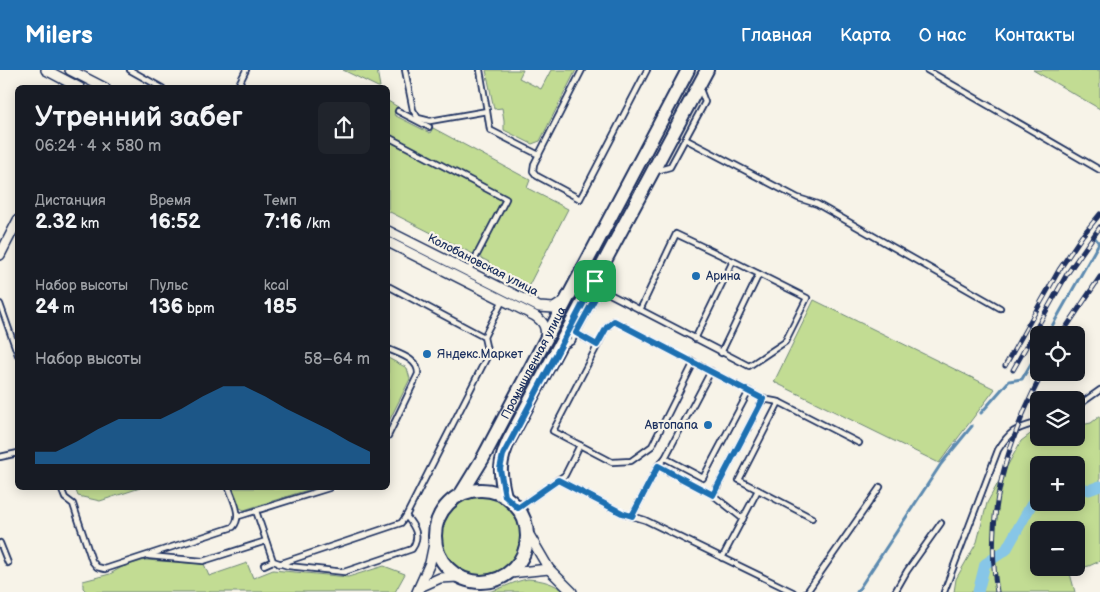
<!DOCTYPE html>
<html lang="ru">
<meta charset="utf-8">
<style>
:root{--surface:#171b24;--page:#20242c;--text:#f1f3f6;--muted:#9ea1a6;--accent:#1f6fb2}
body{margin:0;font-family:"Balsamiq Sans",sans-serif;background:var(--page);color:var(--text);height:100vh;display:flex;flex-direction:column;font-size:19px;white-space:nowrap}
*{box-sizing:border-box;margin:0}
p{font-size:16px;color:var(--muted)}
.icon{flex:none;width:28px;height:28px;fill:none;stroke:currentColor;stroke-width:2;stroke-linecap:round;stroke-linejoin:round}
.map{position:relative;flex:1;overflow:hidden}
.drawer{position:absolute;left:15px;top:15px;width:375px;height:405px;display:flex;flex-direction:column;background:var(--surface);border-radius:8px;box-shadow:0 2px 12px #0003}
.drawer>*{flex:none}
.tools{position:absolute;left:1030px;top:256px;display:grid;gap:10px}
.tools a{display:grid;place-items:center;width:55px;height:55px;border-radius:8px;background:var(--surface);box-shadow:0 2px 12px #0003;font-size:25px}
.pin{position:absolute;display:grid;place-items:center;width:42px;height:42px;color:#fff;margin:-21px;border-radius:10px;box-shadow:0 2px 8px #0006}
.round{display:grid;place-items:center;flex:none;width:52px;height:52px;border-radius:8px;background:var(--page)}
.summary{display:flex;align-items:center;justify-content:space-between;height:85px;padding:0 20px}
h1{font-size:28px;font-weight:700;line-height:38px}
.stats{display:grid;grid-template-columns:repeat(3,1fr);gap:8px;height:85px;padding:5px 20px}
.stats div{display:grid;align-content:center}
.stats b{font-size:21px;font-weight:700}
.stats small{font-size:14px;font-weight:400}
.stats p{font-size:14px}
.chart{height:140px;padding:10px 20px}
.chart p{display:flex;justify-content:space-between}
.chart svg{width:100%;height:90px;margin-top:5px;fill:var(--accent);opacity:.7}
header{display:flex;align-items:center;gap:30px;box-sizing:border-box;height:70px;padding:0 25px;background:var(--accent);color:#fff}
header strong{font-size:24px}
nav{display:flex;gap:28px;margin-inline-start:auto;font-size:18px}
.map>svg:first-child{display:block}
.green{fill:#c2dc93;stroke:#6e8678;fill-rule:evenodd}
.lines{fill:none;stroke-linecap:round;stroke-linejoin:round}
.stream{stroke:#5c8ab0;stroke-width:3}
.canal{stroke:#87c6e7;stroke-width:11}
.lane-casing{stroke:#1b2f5e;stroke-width:8}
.street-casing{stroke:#1b2f5e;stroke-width:12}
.secondary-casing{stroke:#1b2f5e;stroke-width:16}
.lane{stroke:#f7f3e8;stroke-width:4.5}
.street{stroke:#f7f3e8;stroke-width:9}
.secondary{stroke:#f7f3e8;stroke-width:12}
.rail-casing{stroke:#1b2f5e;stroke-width:5}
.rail{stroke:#f7f3e8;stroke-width:3;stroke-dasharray:9;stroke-linecap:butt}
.route-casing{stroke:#fff;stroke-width:10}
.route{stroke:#1f6fb2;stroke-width:6}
.poi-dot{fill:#1f6fb2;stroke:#f7f3e8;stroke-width:2}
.labels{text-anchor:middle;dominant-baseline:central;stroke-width:4.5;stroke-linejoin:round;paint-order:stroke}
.street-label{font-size:12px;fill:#1b2f5e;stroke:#f7f3e8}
.poi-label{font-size:12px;fill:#1b2f5e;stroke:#f7f3e8;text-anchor:start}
</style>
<header>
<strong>Milers</strong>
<nav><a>Главная</a><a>Карта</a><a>О нас</a><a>Контакты</a></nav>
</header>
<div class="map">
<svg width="1100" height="522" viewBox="0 0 1100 522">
<rect width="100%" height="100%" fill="#f7f3e8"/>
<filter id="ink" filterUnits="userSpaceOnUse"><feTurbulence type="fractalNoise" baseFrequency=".02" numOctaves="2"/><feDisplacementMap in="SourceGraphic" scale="10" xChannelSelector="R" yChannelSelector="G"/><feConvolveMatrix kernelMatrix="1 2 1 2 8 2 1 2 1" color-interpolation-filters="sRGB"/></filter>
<g filter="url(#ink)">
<!-- green -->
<g class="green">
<path d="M343,0h34l3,17h-2z"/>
<path d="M486,0h37l-4,8 22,11 10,-19h25l-36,71 -8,3 -28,-14v-10l-2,-12 -8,1z"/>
<path d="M1033,0h67v39z"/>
<path d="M388,31l10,6 -4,8 36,18 3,-5 97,52 -3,8 41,21 -41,80 -41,-20 3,-7 -101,-51z"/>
<path d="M814,230l181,89 -56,74 -165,-81z"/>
<path d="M388,288l19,10 3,11 -22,44z"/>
<path d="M1100,346v145l-11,5 -20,4 6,22h-121l2,-13 21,-37 10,-39 34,-62 12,-9 6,-1v7h37v-12l15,-3zM1039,395h37v37h-37zM1039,460h37v38h-37z"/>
<path d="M75,418h65l-40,13 -22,-5z"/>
<path d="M232,418h82l-70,22 -6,-3z"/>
<circle cx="481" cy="466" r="39"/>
<path d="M145,490l59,4 5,12 38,-13 6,15 20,-8 75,7 36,-11 21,8 -10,18h-308l-4,-4v-7l27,-7 12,-7z"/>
<path d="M528,509c14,1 26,4 37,13h-77c14,-3 26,-11 40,-13z"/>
</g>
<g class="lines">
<!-- stream -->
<g class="stream">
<path d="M1047,265l52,-92 -4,-5"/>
<path d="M981,343l28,-32 13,-2 17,-29"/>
<path d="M857,522l84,-128 31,-38"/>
</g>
<!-- canal -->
<g class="canal">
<path d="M1076,416l13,4 11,-4"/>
<path d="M978,522l7,-28 21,-14 33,-59"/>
</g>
<defs>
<g id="lane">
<path d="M130,0l32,18"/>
<path d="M405,0l8,40 5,8 12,3 57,-10 -7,-41"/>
<path d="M582,0l-48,94 -1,7 4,5 43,23 67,-129"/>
<path d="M927,0l173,100"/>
<path d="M237,18l9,-18"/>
<path d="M398,41l31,16"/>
<path d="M487,41l3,19 49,25"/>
<path d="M388,67l118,62 -38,73"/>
<path d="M685,69l113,59 19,6 183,104"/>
<path d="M656,101l14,-4 35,-65 -5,-13"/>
<path d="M600,219l149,77 36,-24 22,-44 -74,-37"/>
<path d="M0,234l18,51"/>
<path d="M640,240l36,-76 57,27 -38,78"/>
<path d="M576,263l21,12"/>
<path d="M484,267l19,-37"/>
<path d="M564,276l8,-5 28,-52 -1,-3"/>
<path d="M388,279c11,5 31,10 30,25l-30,62"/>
<path d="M721,283l38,-79"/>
<path d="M694,292l-42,84 -21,15 -19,1 -59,-31 54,-104 7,-6 149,78 16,3"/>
<path d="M711,301l-46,87 38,20 46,-87"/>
<path d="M1076,337l24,-17"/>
<path d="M0,387l18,-4"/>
<path d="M658,396l55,29 30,24"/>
<path d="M558,410l64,33 23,7 148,72"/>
<path d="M61,418l4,10 8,6 19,57 5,6 8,2 128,-42c10,-11 0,-27 -4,-39"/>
<path d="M713,425l50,-96"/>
<path d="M518,438l47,-33 15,-30"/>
<path d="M256,441l17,50 15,5 56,6 68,-23c9,-13 3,-22 -6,-33"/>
<path d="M239,446l90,-28"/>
<path d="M632,446l26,-50 7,-8"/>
<path d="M812,448l-73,-38 40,-78 80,41"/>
<path d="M0,473l8,20"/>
<path d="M149,486l54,5 63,-20"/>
<path d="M722,488l36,-68"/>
<path d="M279,494l122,-41 5,-7 82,-161 -4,-18 -96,-51"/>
<path d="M264,495l9,-4"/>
<path d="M807,522l73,-105"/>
<path d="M895,522l12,-21 34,-48"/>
<path d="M944,522l54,-142c13,-21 18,-21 41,-28"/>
</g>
<g id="street">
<path d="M46,0l34,18"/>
<path d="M70,0l35,18"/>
<path d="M388,161l151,76 15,1 9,-6"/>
<path d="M388,172l147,74c9,6 12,12 10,23"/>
<path d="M0,185l18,-35"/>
<path d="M528,463l21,36 23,23"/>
<path d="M510,503l39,-4"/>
<path d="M420,517l20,-9 18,-1"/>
<path d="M417,522l13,-29 5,-24"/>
</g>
<g id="secondary">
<circle cx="481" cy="466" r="46"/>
<path id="s1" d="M461,424l22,-36 37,-70 168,-318"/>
<path d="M505,426c-6,-23 -6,-34 4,-56l198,-370"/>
</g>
</defs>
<!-- lane casing -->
<use href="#lane" class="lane-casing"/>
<!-- street casing -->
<use href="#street" class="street-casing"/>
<!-- secondary casing -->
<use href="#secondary" class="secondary-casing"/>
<!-- lane -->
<use href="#lane" class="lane"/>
<!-- street -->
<use href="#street" class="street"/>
<!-- secondary -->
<use href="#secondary" class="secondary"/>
<defs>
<g id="rail">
<path d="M1061,265l39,-58"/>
<path d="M1005,296l54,-96 23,-34 18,-22"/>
<path d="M1013,300l54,-96 33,-47"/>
<path d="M997,522c-13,-78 10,-151 46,-220"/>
</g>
</defs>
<!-- rail casing -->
<use href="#rail" class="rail-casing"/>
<!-- rail -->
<use href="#rail" class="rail"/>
</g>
</g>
<g class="lines" filter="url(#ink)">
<defs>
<path id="route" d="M595,211l5,8 -24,44 21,12 10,-18 7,-6 149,78 -50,96 -55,-29 -26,50 -10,-3 -64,-33 -40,28 -13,-12 -5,-27 3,-14z"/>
</defs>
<!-- route casing -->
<use href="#route" class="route-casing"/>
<!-- route -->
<use href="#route" class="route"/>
</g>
<!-- markers -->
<g class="poi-dot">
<circle cx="696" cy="206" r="5"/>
<circle cx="427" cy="284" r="5"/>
<circle cx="708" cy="355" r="5"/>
</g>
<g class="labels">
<!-- street labels -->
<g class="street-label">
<text transform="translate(483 195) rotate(27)">Колобановская улица</text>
<text stroke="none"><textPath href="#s1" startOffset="150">Промышленная улица</textPath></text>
</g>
<!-- poi labels -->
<g class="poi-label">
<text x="706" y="206">Арина</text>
<text x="437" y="284">Яндекс.Маркет</text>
<text x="698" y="355" text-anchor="end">Автопапа</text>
</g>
</g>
</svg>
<div class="tools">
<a><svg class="icon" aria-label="locate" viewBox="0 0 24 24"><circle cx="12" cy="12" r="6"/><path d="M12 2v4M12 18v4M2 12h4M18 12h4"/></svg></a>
<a><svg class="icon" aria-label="layers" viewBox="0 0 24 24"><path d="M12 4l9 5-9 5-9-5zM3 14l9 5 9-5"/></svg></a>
<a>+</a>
<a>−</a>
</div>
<div class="pin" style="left:595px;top:211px;background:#1e9e55"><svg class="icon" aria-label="arrive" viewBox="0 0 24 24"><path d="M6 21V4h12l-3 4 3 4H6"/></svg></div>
<section class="drawer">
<div class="summary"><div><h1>Утренний забег</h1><p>06:24 · 4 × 580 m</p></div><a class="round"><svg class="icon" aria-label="share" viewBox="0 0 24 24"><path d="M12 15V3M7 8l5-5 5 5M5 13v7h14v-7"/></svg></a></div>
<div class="stats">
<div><p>Дистанция</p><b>2.32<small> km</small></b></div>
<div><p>Время</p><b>16:52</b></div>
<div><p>Темп</p><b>7:16<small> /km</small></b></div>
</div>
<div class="stats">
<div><p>Набор высоты</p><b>24<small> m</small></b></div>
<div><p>Пульс</p><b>136<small> bpm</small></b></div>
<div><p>kcal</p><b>185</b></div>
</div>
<div class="chart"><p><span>Набор высоты</span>58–64 m</p>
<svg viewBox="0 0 160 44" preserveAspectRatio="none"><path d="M0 44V38L10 38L20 33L30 27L40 22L50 22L60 22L70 17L80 11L90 6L100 6L110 11L120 17L130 22L140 27L150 33L160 38V44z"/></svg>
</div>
</section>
</div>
